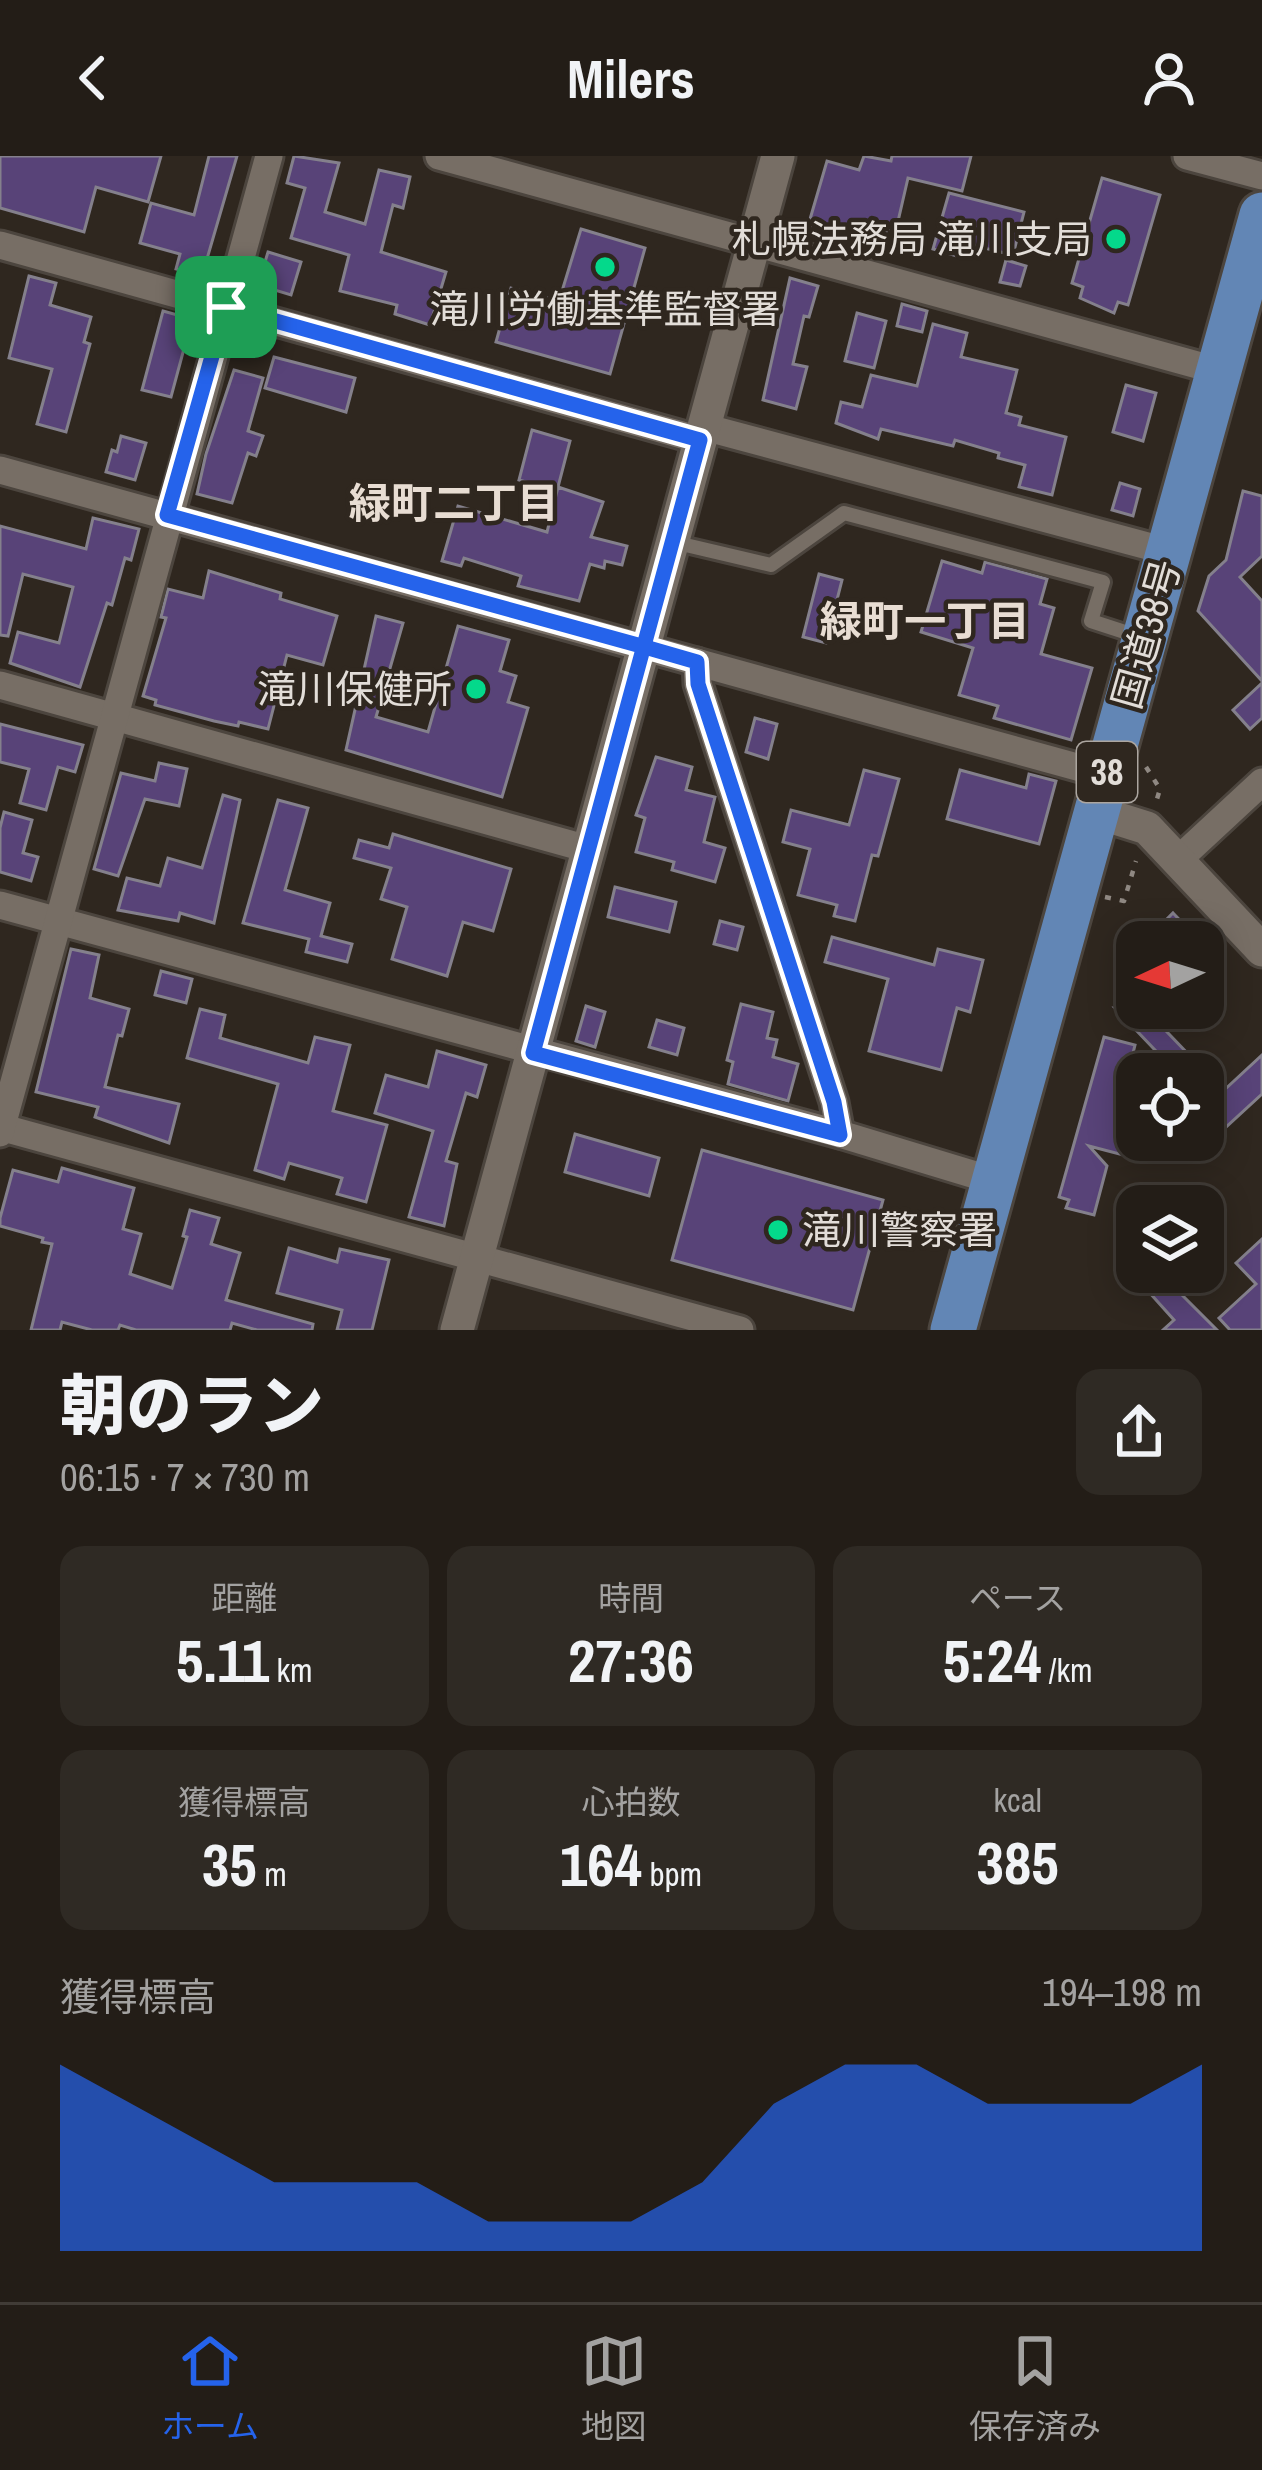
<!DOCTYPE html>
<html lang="ja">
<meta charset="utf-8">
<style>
:root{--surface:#231d17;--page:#2f2a24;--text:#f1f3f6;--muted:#a3a2a1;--line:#403b36;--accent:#2563eb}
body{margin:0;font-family:"Archivo Narrow","Noto Sans JP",sans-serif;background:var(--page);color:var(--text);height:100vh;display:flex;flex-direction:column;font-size:45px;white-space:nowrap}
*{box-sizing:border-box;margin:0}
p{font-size:39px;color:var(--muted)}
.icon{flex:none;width:66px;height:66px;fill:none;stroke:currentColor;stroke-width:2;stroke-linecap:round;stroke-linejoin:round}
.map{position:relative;height:1174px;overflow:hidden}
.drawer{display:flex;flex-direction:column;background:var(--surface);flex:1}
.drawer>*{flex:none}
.needle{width:78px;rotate:266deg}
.buttons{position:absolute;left:1116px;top:765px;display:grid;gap:24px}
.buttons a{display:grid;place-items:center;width:108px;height:108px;border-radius:24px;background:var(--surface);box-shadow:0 6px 30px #0003,0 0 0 3px var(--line);font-size:60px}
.pin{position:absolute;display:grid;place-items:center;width:102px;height:102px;color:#fff;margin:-51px;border-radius:24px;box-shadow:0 6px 18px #0006}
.round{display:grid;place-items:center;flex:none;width:126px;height:126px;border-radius:24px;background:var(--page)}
.head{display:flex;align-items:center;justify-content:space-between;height:204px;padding:0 60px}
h1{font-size:66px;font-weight:800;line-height:90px}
.stats{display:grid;grid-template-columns:repeat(3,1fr);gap:18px;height:204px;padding:12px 60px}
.stats div{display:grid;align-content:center;border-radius:24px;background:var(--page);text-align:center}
.stats b{font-size:60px;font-weight:800}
.stats small{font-size:33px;font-weight:400}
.stats p{font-size:33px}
.chart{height:336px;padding:24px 60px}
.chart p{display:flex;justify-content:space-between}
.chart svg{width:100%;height:216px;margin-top:12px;fill:var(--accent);opacity:.7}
header{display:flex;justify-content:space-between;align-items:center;height:156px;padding:0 60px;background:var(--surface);font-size:54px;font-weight:800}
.tabs{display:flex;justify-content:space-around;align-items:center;height:168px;border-top:3px solid var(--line);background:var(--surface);font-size:33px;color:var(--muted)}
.tabs a{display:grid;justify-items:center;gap:6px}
.tabs .selected{color:var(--accent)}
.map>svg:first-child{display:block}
.building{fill:#584378;stroke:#84808c;stroke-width:3}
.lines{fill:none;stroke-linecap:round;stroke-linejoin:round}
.service-casing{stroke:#4c453e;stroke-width:20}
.minor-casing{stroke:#4c453e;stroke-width:33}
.tertiary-casing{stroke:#4c453e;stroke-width:39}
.trunk-casing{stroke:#4c453e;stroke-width:51}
.path{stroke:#8f8882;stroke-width:4.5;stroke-dasharray:6 9;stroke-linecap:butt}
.service{stroke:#776e65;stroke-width:14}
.minor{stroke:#776e65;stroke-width:27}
.tertiary{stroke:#776e65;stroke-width:33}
.trunk{stroke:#6286b5;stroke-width:45}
.route-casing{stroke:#fff;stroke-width:24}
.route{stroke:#2563eb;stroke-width:15}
.poi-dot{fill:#04d98b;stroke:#2f271f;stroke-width:4.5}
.labels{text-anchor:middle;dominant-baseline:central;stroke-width:9;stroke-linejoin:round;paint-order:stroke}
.shield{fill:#2f271f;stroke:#aca6a0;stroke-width:3}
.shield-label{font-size:36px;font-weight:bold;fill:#e2ddd8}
.poi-label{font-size:39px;fill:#e2ddd8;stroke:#2f271f;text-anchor:end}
.street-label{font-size:39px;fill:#e2ddd8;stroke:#2f271f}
.neighbourhood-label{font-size:42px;font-weight:bold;fill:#e8ddd3;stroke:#2f271f}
</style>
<header><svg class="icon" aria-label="back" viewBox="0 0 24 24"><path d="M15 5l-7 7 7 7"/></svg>Milers<svg class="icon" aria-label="person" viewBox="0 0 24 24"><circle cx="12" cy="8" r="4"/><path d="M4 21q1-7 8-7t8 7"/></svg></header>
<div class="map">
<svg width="1262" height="1174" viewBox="0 0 1262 1174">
<rect width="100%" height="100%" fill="#2f271f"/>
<!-- building -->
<g class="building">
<path d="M0,0h161l-13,46 -52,-15 -12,45 -84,-24z"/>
<path d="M209,0h28l-35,120 -26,-7 4,-15 -40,-11 11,-40 43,12z"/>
<path d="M294,0l45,7 -14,49 40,12 14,-54 31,7 -7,31 -10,-3 -12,47 65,20 -16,53 -35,-11 2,-9 -57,-14 9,-36 -58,-17 14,-50 -18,-5z"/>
<path d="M864,0l27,5 1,-5h79l-9,35 -54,-13 -12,52 -9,-2 -2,8 -41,-10 -3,9 -33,-9 19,-65 32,9z"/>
<path d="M1102,22l58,17 -32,110 -10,-3 -4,11 -34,-15 3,-11 -11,-4z"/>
<path d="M949,37l75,19 -11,43 -49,-12 -4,14 -27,-8z"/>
<path d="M581,73l64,19 -35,126 -114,-32 15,-54 48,13z"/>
<path d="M268,96l33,10 -10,33 -33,-10z"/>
<path d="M1006,104l20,6 -6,20 -20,-4z"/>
<path d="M29,120l27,7 -6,22 41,12 -7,25 6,2 -24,88 -29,-8 15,-55 -43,-11z"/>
<path d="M790,122l28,8 -9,31 -5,-1 -11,48 14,3 -11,42 -33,-9z"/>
<path d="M902,148l25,7 -5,21 -25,-6z"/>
<path d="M163,155l29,8 -21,78 -29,-7z"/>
<path d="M857,157l29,8 -12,47 -29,-7z"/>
<path d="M933,168l34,9 -6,24 56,13 -11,43 15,4 -2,8 47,12 -14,58 -33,-8 6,-22 -27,-7 1,-5 -44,-13 -2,6 -72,-17 -3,10 -42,-16 5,-21 21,5 9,-32 46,11z"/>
<path d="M274,201l81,21 -9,34 -81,-24z"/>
<path d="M234,214l29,8 -15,53 15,5 -7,20 -8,-3 -16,50 -35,-9 9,-40z"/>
<path d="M1126,229l30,8 -13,48 -30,-9z"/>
<path d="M532,274l38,11 -13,50 -38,-11z"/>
<path d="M121,280l25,7 -11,37 -29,-8 6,-22 5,2z"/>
<path d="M1120,327l20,6 -7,27 -21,-6z"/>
<path d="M558,331l45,15 -12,35 36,9 -5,19 -17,-4 -1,7 -14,-4 -11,37 -61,-15 3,-10 -57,-18 -3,8 -19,-5 16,-55 89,26z"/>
<path d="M1243,335l19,5v60l-22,21 22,24v80l-64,-70 11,-35 17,-16z"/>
<path d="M93,362l46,11 -8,31 -6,-2 -13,47 -5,-2 -27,84 -70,-24 8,-31 41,11 14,-56 -50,-13 -15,62 -8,-1v-109l86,23z"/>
<path d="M942,405l40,12 3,-11 62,17 -7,25 14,4 -13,46 51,14 -21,72 -77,-22 4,-12 -39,-11 14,-47 -52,-16z"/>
<path d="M209,415l72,22 -1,6 57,17 -14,49 -36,-10 -19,74 -29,-7 -1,4 -24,-5 -59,-16 1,-5 -13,-4 23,-78 -5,-1 7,-28 35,9z"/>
<path d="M819,418l23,6 -16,63 -23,-6z"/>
<path d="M376,460l27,7 -27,94 52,15 30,-106 51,14 -9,31 16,5 -8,26 20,6 -26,89 -156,-47z"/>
<path d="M1262,527v35l-12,11 -17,-19z"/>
<path d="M755,562l22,6 -9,35 -22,-7z"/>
<path d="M0,568l83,21 -8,27 -17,-5 -12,43 -26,-7 9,-34 -29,-7z"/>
<path d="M656,601l36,10 -6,23 29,7 -11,45 21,6 -10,34 -43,-12 2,-8 -38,-10 9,-34 -9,-3z"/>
<path d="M159,607l28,6 -8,37 -34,-7 -27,77 -24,-7 27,-96 34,8z"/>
<path d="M864,614l35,9 -21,77 -6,-1 -17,66 -21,-5 3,-11 -39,-10 12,-46 -27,-7 8,-32 58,15z"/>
<path d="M960,614l66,18 3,-14 27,7 -17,63 -92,-25z"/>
<path d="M223,639l17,5 -26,123 -34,-10 -2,8 -60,-11 9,-32 33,8 8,-28 34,10z"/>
<path d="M278,644l30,8 -23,82 45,13 -9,33 31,8 -5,18 -41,-10 3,-13 -66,-16z"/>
<path d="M4,656l28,8 -9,33 15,4 -7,24 -31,-9v-44z"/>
<path d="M393,678l118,35 -18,62 -30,-9 -16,54 -55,-17 15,-52 -26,-8 10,-31 -37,-10 5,-18 30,8z"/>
<path d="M615,731l61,15 -7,30 -61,-15z"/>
<path d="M1173,757l28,29h-57z"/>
<path d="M720,765l23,6 -6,23 -23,-6z"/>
<path d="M832,781l102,28 4,-16 45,11 -13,52 -13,-4 -16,62 -72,-19 19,-72 -63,-17z"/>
<path d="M71,793l28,6 -9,43 39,11 -7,27 -4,-1 -13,52 74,17 -10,39 -74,-26 3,-10 -62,-15z"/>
<path d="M161,815l31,8 -6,24 -31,-8z"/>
<path d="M741,848l32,8 -6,26 10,2 -4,17 25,7 -10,37 -60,-17 5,-22 -6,-2z"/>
<path d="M586,850l19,6 -10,35 -19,-6z"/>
<path d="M1115,852h29l47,49 -15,15z"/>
<path d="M200,853l25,6 -5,23 88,25 7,-26 35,8 -17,66 54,14 -21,77 -29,-8 5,-16 -53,-15 -5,16 -29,-9 23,-86 -91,-26z"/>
<path d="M657,864l27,8 -7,27 -28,-8z"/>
<path d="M1104,881l31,8 -18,72 20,5v18h18l-5,22 -61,-16 18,20 -13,49 -28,-7 3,-8 -10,-3z"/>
<path d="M437,895l49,14 -9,32 -11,-4 -20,68 11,3 -13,62 -35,-9 24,-86 -58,-18 11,-38 42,12z"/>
<path d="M1262,899v39l-36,33 -19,-21z"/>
<path d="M575,978l84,24 -10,38 -84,-24z"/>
<path d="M702,994l181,50 -30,110 -181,-50z"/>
<path d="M62,1012l72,20 -11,41 18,5 -11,40 42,14 15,-51 -4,-1 7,-26 29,8 -8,26 29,9 -14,47 87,24 -1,6h-55l-25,-7 -2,7h-94l-16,-5 -2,5h-26l-30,-8 -2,8h-29l21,-86 -10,-2 1,-4 -43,-12v-8l13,-48 45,12z"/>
<path d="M1262,1083v91h-32l-11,-12 37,-34 -20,-21z"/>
<path d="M289,1092l48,14 3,-13 49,11 -17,70h-35l5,-20 -65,-17z"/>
<path d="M1131,1116h28l58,58h-54l11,-10z"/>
</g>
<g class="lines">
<defs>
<path id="service" d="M673,386l98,23 73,-52 259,69 -12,39 46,15"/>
<g id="minor">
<path d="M439,0l780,215"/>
<path d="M1187,0l75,20"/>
<path d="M0,89l700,195"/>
<path d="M704,271l466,125"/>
<path d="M0,314l1106,305"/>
<path d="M697,506l1,22 136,418 6,32"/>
<path d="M0,529l588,164"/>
<path d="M1179,703l83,-77"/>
<path d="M0,749l840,229 155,47"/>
<path d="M0,971l740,203"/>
<path d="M0,977l269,-977"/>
</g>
<g id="tertiary">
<path d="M1096,656l51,16 115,122"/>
<path d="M457,1174l321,-1174"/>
</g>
<path id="trunk" d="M953,1174l309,-1115"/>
</defs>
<!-- service casing -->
<use href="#service" class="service-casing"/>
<!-- minor casing -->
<use href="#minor" class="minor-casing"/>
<!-- tertiary casing -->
<use href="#tertiary" class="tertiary-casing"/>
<!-- trunk casing -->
<use href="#trunk" class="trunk-casing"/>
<!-- path -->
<g class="path">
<path d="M1146,611l14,22 -3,10"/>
<path d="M1105,741l19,4 12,-40"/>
</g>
<!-- service -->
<use href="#service" class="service"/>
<!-- minor -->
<use href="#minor" class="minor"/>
<!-- tertiary -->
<use href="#tertiary" class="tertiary"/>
<!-- trunk -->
<use href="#trunk" class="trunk"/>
</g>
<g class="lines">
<defs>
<path id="route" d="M226,151l474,133 -167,613 307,82 -6,-33 -136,-418 -1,-22 -52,-15 -478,-132 59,-208"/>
</defs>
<!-- route casing -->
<use href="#route" class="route-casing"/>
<!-- route -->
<use href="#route" class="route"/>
</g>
<!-- markers -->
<g class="poi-dot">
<circle cx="1116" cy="83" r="12"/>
<circle cx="605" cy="111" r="12"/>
<circle cx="476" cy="533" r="12"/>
<circle cx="778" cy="1074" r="12"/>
</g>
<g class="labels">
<!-- shield labels -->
<rect class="shield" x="1077" y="586" width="60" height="60" rx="9"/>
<g class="shield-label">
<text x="1107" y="616">38</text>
</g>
<!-- poi labels -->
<g class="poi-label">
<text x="1092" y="83">札幌法務局 滝川支局</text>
<text x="605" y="153" text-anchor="middle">滝川労働基準監督署</text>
<text x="452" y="533">滝川保健所</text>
<text x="802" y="1074" text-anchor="start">滝川警察署</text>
</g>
<!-- street labels -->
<g class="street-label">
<text transform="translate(1146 478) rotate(-74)">国道38号</text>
</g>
<!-- neighbourhood labels -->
<g class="neighbourhood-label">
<text x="454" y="347">緑町二丁目</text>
<text x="925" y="465">緑町一丁目</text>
</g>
</g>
</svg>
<div class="buttons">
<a><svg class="needle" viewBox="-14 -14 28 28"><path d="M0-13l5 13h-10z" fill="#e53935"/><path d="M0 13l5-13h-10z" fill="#a3a2a1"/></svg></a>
<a><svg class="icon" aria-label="locate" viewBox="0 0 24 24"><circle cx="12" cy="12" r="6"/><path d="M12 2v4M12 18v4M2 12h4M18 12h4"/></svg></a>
<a><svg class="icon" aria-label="layers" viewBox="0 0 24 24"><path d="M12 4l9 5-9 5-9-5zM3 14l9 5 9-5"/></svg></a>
</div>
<div class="pin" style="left:226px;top:151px;background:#1e9e55"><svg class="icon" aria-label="arrive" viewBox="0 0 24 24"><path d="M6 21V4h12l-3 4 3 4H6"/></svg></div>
</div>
<section class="drawer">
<div class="head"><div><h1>朝のラン</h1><p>06:15 · 7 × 730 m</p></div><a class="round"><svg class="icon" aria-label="share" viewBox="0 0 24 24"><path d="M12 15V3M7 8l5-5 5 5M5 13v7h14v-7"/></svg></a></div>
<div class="stats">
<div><p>距離</p><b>5.11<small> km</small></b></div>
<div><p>時間</p><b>27:36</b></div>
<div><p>ペース</p><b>5:24<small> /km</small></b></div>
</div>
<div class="stats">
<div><p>獲得標高</p><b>35<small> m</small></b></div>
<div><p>心拍数</p><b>164<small> bpm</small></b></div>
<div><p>kcal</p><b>385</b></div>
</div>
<div class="chart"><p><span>獲得標高</span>194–198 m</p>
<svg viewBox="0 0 160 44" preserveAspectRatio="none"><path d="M0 44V6L10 14L20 22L30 30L40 30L50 30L60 38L70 38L80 38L90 30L100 14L110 6L120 6L130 14L140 14L150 14L160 6V44z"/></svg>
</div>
</section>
<nav class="tabs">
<a class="selected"><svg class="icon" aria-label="home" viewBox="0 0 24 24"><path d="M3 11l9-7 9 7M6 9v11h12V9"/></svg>ホーム</a>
<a><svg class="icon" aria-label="map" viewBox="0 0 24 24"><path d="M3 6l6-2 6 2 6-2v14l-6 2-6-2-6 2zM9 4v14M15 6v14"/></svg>地図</a>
<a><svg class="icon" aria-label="saved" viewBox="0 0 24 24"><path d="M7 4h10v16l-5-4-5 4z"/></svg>保存済み</a>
</nav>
